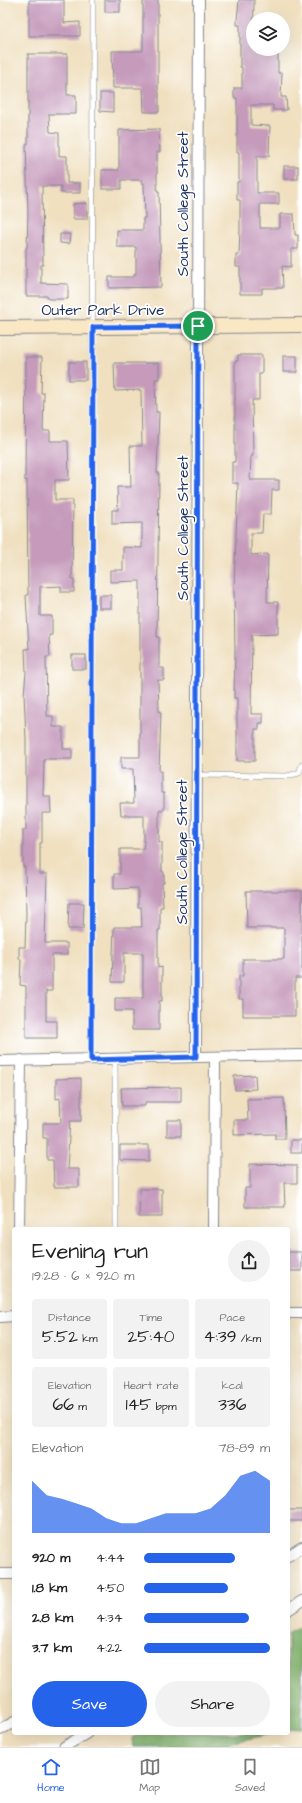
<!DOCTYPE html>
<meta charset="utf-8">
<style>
:root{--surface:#fff;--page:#f2f2f2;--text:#222;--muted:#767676;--line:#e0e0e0;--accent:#2563eb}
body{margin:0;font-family:"Architects Daughter",sans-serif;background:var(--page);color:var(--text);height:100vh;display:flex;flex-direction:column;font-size:15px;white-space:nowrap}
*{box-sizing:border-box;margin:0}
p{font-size:13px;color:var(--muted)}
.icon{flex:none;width:22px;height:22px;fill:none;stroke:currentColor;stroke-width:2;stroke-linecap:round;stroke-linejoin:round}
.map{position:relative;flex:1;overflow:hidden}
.sheet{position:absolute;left:12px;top:1227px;width:278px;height:508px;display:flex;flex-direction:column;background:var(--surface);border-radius:4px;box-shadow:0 4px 16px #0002}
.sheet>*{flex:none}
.tools{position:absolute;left:246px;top:12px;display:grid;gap:8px}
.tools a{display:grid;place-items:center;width:44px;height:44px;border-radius:50%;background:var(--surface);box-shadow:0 4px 16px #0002;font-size:20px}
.pin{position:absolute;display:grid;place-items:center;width:34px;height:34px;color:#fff;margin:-17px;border:2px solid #fff;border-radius:50%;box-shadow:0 1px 4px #0007}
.round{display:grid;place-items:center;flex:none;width:42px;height:42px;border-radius:21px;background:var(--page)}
.overview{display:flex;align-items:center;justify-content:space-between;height:68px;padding:0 20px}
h1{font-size:22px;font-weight:600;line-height:30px}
.figures{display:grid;grid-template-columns:repeat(3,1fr);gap:6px;height:68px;padding:4px 20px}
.figures div{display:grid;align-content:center;border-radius:4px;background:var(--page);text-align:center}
.figures b{font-size:17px;font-weight:600}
.figures small{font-size:11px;font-weight:400}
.figures p{font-size:11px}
.chart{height:112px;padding:8px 20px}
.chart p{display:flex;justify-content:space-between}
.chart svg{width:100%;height:72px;margin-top:4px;fill:var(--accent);opacity:.7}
.primary-button{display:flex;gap:8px;margin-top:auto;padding:8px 20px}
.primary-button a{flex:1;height:46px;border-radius:24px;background:var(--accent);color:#fff;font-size:16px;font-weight:600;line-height:46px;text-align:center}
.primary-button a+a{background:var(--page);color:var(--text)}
ul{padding:0 20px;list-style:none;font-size:13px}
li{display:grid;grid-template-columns:64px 48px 1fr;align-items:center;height:30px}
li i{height:10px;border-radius:5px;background:var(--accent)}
.menu{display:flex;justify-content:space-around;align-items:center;height:56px;border-top:1px solid var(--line);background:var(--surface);font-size:11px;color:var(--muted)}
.menu a{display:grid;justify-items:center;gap:2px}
.menu .on{color:var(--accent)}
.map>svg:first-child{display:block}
.forest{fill:#80b16b;stroke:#4e7064}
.building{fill:#c59abb}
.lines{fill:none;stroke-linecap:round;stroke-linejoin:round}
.lane-casing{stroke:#86888f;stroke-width:6}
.street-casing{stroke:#86888f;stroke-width:12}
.secondary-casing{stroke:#86888f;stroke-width:16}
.lane{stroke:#fff;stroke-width:5}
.street{stroke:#fff;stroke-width:10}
.secondary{stroke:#fae7c3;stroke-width:14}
.route-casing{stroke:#fff;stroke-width:8}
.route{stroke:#2563eb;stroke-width:5}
.labels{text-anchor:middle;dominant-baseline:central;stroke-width:3.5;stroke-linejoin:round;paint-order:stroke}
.street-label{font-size:15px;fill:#1b2f5e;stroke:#fff}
</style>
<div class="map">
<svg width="302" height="1747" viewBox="0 0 302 1747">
<rect width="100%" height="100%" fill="#fff"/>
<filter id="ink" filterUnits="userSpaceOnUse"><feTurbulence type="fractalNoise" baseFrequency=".025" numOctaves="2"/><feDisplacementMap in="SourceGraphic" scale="8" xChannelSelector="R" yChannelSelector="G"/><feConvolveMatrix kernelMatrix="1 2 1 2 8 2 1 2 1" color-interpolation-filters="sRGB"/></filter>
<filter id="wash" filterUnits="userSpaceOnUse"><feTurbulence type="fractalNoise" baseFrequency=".012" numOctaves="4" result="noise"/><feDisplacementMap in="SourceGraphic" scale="16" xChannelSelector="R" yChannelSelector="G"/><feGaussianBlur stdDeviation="0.9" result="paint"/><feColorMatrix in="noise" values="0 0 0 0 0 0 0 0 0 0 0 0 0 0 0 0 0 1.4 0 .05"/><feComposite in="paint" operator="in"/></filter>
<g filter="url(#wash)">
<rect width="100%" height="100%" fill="#f0e0c0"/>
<!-- forest -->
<g class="forest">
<path d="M302,1625v103l-14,2v-96z"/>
<path d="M139,1733h136l-64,14h-78l-1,-9z"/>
</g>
<g id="blocks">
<!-- building -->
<g class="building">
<path d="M29,0h35v23l16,-1v14h-51z"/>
<rect x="105" y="0" width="15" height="12"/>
<path d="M143,0h15v92h1v20h-15l-1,-24h-30l-1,-37h31z"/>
<path d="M239,0h15l-1,49h25v24h4l-1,24h5l1,13h-14v-5h-22v20l19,1 -1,30h-12v37h22v11h-19v24h20v-14h14l1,21h3v14h-7v18l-9,-1 1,22h-21v6h-22v-27h-4v-12h3l1,-26v-29h-3v-18h2v-30h-2v-54h-3v-10h8v-21h-2v-42h-3v-5z"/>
<path d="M28,54h39v41h9v19h-27l1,18 9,1v23h8v27h13v10h-19v-7h-19l1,79h-2v18l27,1v15h-20v-3h-22v-48h1l1,-36 -2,-68h2z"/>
<path d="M100,93h13v19l-13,-1z"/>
<path d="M159,129l1,23h-3v39h2l2,96 -52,1v-11h25v-3h2v-27h-19v-17h26v-12h2l-1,-35h-2v-3h-21v9h-19v-19h17v-40z"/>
<rect x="284" y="166" width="14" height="13"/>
<path d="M87,203v16h-14v-15z"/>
<path d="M60,234h10l-1,10 -9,-1z"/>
<path d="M238,355h24v19h-3v26h-7l1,56h-2l-1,24h29v10h-7l-1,24h-8l-1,19h-11v22l17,-1 -1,48h11v32l-26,1 -1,79h12v9h-4v6h-4v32h-18v-63h-3l1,-47 -1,-62 4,-106h-6v-21h3v-101h3z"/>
<rect x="283" y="356" width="14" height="16"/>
<path d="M26,357h16l-1,36h3l-1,38h7v10h18l1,39h-14v20h18l-1,79h2v13h-13v-6l-21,1v29h12v19h-3l1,22h-4l1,59h6v11h10v22h9v10h-28l-1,37h7l1,17h-9v30h-2v31h7l-2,69h22v12h-15v36h-6v30h11v17h-31v-52l-6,-1 1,-26h-2v-12h6l1,-32 -1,-48h-2v-37h3v-91l-2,-45 2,-22 -1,-23h4l-3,-54h2l-1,-115 -2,1z"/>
<rect x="69" y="362" width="17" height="18"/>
<path d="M114,363h45v16h-4l1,33h3l-2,61h2l-2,164h2v31h5v12h-6l1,32h2l-2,59h2v22h3v17h-5v32h3v30h2v11h-2l1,24h-3v23h-2v38l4,-1v34h-3v29h-27v-19h-17v-13h28v-45h-19v29h-12l2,-55h28l-1,-20h-3v-19l-24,1v-15h6v-25h23l1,-7v-27h-23l-1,-12h14l-1,-34h-12v-12h19v-176l-30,1v-12h13v-23l19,1v-25l-30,1v-14h6l-1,-23h14l-1,-41h12l-1,-56 -26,1z"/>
<rect x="99" y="595" width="12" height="13"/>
<rect x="72" y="655" width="14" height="14"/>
<path d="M246,891h56v87h-7v38h-52v-17h-4v-23h4v-17h41v-31h-37z"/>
<path d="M69,903h15l-1,26h-15z"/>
<path d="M255,1075l1,14 -21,1 -1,-14z"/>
<path d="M81,1078v43h-11l-3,48h12v18h-25l-1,-27h-6v-22h-4v-15h18l-1,-25 -4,1v-20z"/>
<path d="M181,1087v15h-36v4h-23l-1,-18z"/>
<path d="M284,1098l1,41h-10v-5l-41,1v-15h14l-1,-21z"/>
<rect x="167" y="1120" width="14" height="16"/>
<rect x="291" y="1140" width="11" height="13"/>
<path d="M120,1145h29v16l-29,-1z"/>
<path d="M250,1164l47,1v18h-13l1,24h-40v-19h5z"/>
<path d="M140,1189h22v28h-23z"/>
<rect x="288" y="1252" width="14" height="19"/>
<rect x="288" y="1510" width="14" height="11"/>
</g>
</g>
</g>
<g filter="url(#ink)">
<use href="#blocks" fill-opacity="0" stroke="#86888f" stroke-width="1"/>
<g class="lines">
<defs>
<g id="lane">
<path d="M197,775l90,1 12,-3 3,-8"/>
<path d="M115,1059l1,170"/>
<path d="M91,1060l2,-1060"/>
</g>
<g id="street">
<path d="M196,1057l3,-1057"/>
<path d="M0,1061l302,-6"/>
<path d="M19,1229l2,-169"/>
<path d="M214,1229l1,-172"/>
<path d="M288,1313h14"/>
<path d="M0,1317l14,-1"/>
<path d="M288,1556l14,-9"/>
<path d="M0,1574h14"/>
<path d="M288,1610l14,-9"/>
<path d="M0,1730l14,-8"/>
<path d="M64,1747l23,-14"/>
</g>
<path id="secondary" d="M0,328l302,-3"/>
</defs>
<!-- lane casing -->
<use href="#lane" class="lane-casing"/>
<!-- street casing -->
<use href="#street" class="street-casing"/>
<!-- secondary casing -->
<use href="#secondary" class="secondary-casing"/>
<!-- lane -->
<use href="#lane" class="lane"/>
<!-- street -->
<use href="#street" class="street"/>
<!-- secondary -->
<use href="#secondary" class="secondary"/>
</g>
</g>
<g class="lines" filter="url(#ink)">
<defs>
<path id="route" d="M198,326l-2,731 -105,3 2,-733z"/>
</defs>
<!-- route casing -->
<use href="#route" class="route-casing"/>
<!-- route -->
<use href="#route" class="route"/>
</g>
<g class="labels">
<!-- street labels -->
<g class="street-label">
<text transform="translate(183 204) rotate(-90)">South College Street</text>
<text x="103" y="310">Outer Park Drive</text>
<text transform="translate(183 528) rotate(-90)">South College Street</text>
<text transform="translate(182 852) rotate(-90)">South College Street</text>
</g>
</g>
</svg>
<div class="tools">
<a><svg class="icon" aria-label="layers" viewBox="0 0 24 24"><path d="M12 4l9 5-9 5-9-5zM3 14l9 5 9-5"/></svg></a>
</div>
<div class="pin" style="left:198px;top:326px;background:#1e9e55"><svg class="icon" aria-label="arrive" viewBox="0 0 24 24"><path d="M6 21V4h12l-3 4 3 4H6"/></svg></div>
<section class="sheet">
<div class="overview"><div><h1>Evening run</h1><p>19:28 · 6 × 920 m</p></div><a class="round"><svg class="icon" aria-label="share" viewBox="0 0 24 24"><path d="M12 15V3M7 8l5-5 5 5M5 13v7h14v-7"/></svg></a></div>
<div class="figures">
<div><p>Distance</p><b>5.52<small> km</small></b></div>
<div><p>Time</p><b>25:40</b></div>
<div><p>Pace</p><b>4:39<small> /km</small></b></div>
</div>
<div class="figures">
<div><p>Elevation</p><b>66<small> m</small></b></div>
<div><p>Heart rate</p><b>145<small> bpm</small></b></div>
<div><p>kcal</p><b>336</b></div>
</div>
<div class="chart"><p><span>Elevation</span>78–89 m</p>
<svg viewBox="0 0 160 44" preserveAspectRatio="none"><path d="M0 44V12L10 21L20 23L30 26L40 29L50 35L60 38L70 38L80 35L90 32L100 32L110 32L120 29L130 21L140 9L150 6L160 12V44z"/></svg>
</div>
<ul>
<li><b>920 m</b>4:44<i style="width:72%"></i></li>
<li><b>1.8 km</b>4:50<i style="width:67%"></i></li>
<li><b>2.8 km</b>4:34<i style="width:83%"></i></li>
<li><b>3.7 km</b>4:22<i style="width:100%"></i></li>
</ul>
<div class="primary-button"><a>Save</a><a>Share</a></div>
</section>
</div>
<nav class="menu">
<a class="on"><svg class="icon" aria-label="home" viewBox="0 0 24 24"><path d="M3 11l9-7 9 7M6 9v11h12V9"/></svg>Home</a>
<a><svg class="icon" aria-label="map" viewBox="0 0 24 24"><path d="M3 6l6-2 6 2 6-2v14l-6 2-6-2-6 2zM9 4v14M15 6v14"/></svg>Map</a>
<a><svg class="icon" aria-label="saved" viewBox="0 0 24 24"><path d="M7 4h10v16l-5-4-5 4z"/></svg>Saved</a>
</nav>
